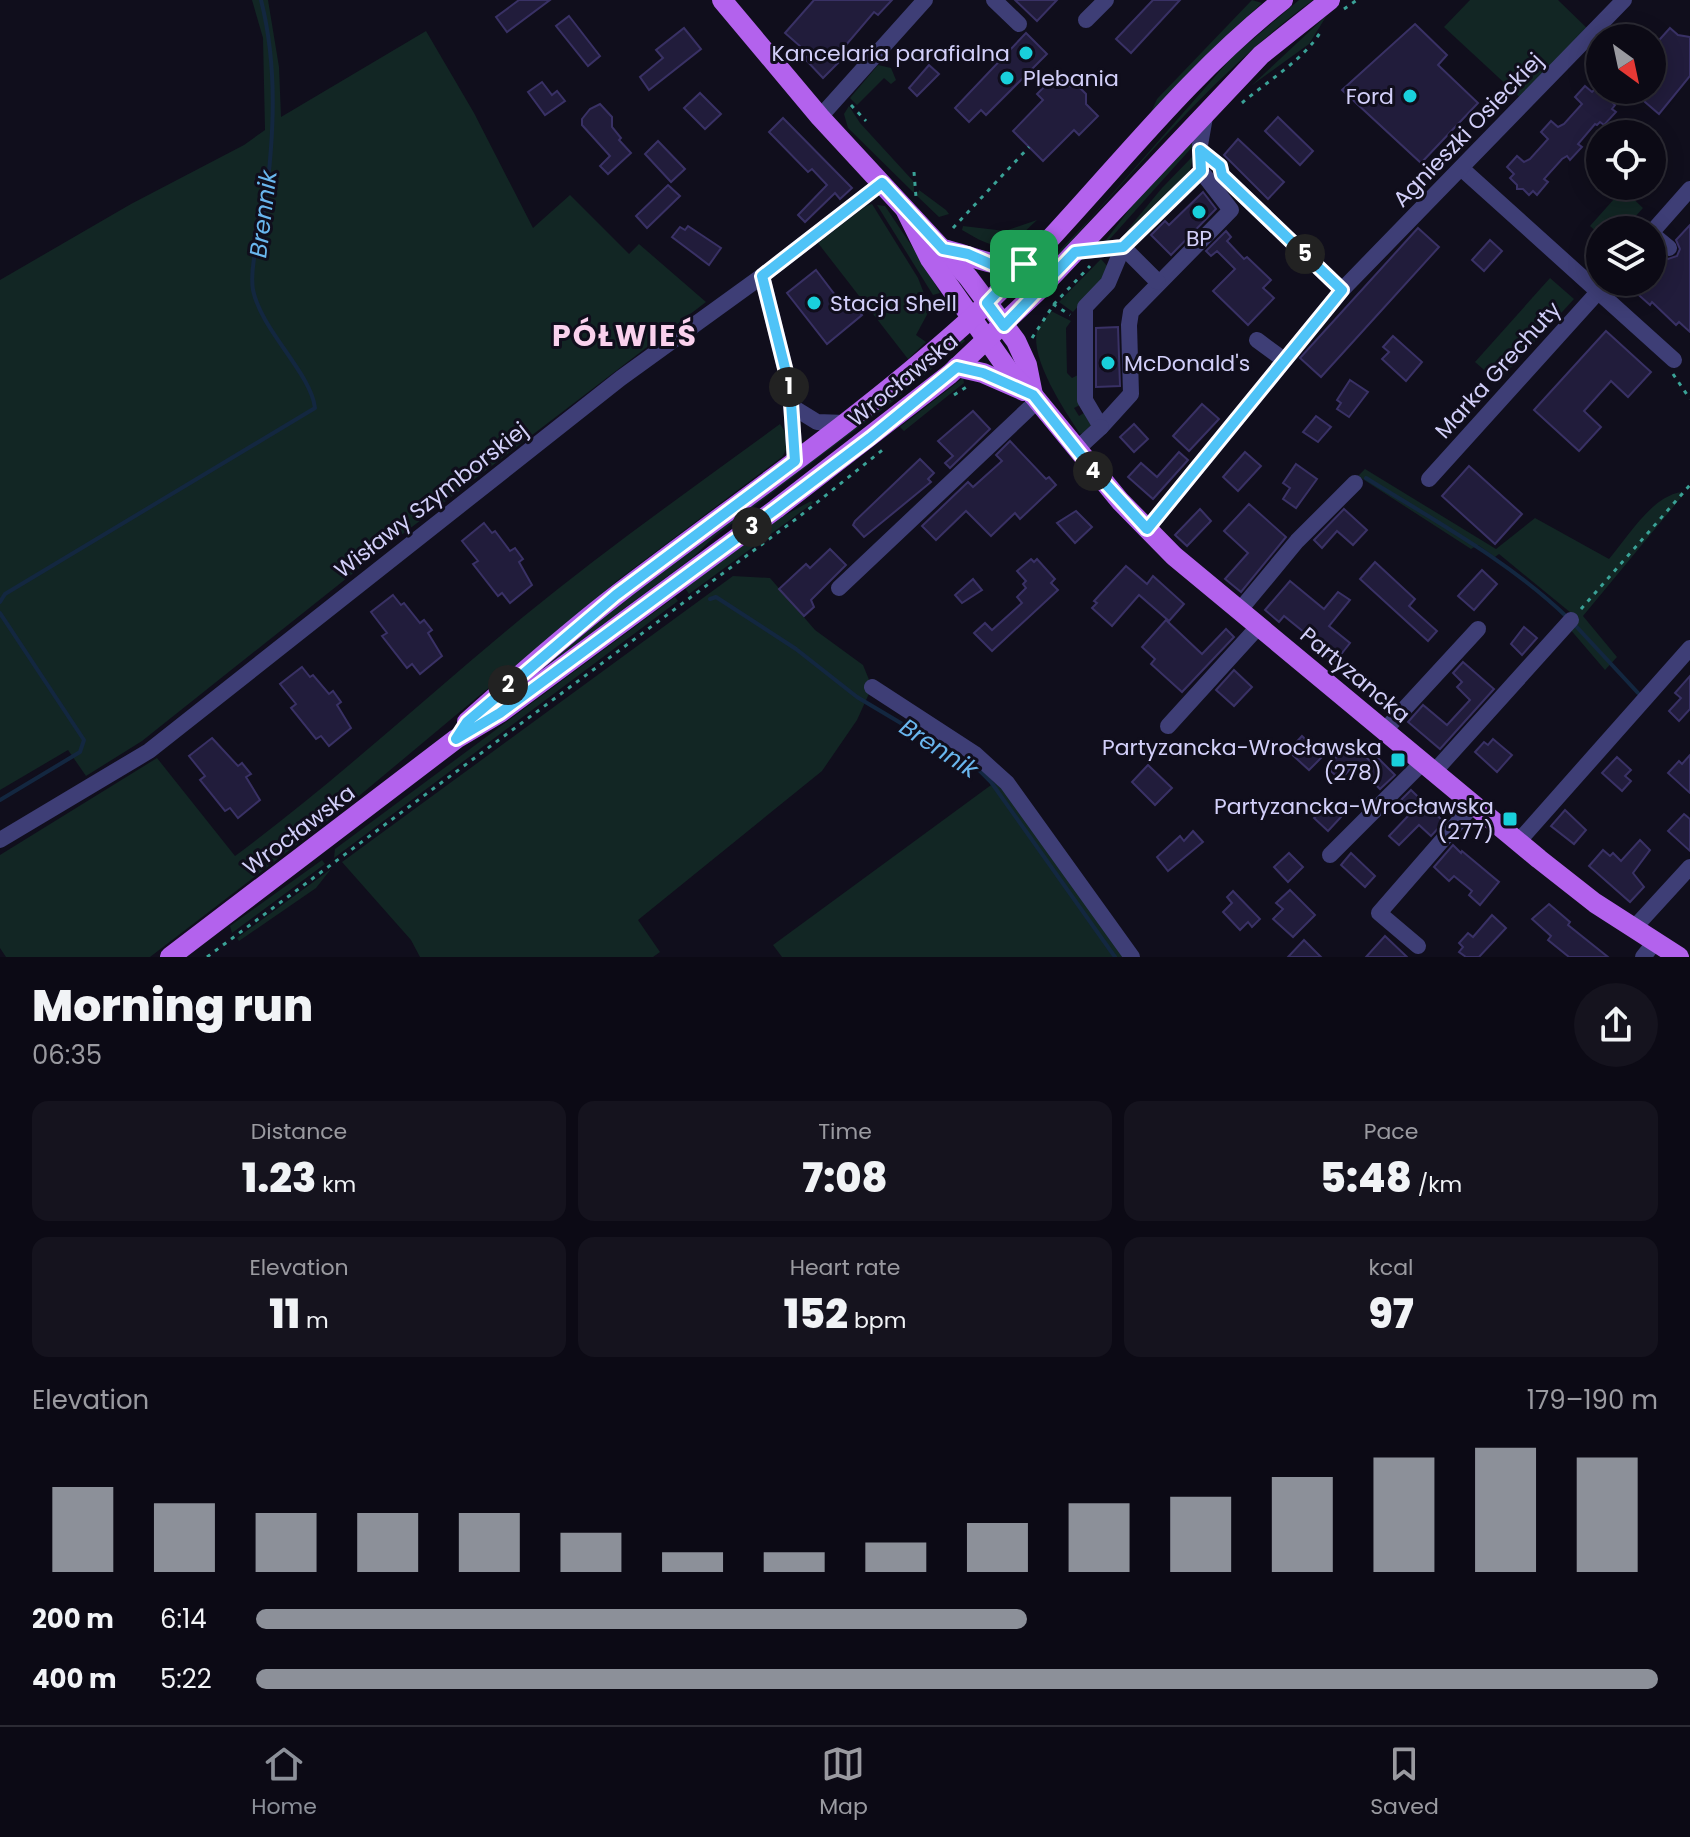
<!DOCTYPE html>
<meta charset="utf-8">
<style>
:root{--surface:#0c0a15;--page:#15131e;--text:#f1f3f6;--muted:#9a9aa0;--line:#2c2b34;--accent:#8c9099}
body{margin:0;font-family:Poppins,sans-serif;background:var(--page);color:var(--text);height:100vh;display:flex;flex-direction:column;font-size:30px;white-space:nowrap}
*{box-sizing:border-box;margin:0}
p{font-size:26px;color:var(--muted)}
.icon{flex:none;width:44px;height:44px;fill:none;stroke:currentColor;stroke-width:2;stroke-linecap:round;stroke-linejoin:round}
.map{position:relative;height:957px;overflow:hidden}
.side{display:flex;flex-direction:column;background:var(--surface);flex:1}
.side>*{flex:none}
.needle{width:52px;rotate:147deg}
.controls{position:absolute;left:1586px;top:24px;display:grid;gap:16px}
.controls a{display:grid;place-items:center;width:80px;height:80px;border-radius:50%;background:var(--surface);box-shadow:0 4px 20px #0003,0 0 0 2px var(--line);font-size:40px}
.pin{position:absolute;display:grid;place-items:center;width:68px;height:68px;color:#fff;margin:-34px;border-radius:16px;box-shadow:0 4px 12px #0006}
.km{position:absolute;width:40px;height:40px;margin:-20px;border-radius:50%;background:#222;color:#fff;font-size:22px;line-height:40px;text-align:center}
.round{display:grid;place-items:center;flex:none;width:84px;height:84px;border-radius:42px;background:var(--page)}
.head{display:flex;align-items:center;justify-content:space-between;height:136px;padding:0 32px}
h1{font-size:44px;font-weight:800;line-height:60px}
.figures{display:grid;grid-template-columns:repeat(3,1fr);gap:12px;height:136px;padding:8px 32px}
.figures div{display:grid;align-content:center;border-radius:16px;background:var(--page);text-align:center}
.figures b{font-size:40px;font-weight:800}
.figures small{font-size:22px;font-weight:400}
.figures p{font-size:22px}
.chart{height:224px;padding:16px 32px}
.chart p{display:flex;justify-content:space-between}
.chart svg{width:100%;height:144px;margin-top:8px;stroke:var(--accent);stroke-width:6}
ul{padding:0 32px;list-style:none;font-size:26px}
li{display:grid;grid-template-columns:128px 96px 1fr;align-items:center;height:60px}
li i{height:20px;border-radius:10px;background:var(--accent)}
.dock{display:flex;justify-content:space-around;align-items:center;height:112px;border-top:2px solid var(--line);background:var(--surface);font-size:22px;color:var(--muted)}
.dock a{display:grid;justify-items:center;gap:4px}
.dock .current{color:var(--accent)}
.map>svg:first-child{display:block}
.green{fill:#122624}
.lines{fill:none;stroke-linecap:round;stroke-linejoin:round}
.stream{stroke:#132740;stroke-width:4}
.building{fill:#211c3b;stroke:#393165;stroke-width:2}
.path{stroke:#3aa297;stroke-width:3;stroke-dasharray:4 6;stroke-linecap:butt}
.minor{stroke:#3e3e76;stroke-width:16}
.major{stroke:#b362ed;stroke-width:20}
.route-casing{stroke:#fff;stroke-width:16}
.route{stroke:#4fc3f7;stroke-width:10}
.poi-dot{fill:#19d0db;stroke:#100e1c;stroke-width:3}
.labels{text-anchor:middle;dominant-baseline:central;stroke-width:6;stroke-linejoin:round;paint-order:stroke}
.poi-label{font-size:22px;fill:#d2cff9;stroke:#100e1c;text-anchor:end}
.street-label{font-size:22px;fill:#d2cff9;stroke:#100e1c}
.water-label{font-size:24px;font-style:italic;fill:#69b6ee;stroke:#100e1c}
.district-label{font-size:30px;font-weight:bold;letter-spacing:2px;fill:#fad1ed;stroke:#100e1c}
</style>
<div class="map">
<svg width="1690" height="957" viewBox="0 0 1690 957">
<rect width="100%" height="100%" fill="#100e1c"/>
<!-- green -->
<g class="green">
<path d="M252,0h16l11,67 2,50 145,-86 48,82 59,115 37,-33 59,59 10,-10 67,58 -315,241 -249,198 -56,35 -18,-26 -68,40v-510l131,-76 113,-59 21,-15 -2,-92z"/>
<path d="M1252,0l10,3 -35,32 -80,86 10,-22z"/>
<path d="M1299,0h14c-106,78 -189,184 -278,281l-2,-3 57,-59 143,-163z"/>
<path d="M1470,0h88l34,33 -67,69 -81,-75z"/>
<path d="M1327,15l-18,29 -58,42z"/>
<path d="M878,65l13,3 5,12 -5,4 -7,-6 -27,27 -7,-7z"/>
<path d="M849,106l11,17 54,59v11l-66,-65 -4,-14z"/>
<path d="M1192,140l2,5 -85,95h-3l32,-42z"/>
<path d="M1194,155l-5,18 -65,61 38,-46z"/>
<path d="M1623,189l20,19 -20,22h-23v5l-10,-9z"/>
<path d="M919,190l27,20 3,4 -10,3 -22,-21z"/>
<path d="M872,204l46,74 12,31 -14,26 10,7 -18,17 -90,-116 48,-37z"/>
<path d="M877,205l8,1 40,60 15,27 -7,2z"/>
<path d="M1037,220c-32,31 -36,33 -75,10l1,-4 42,5z"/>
<path d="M1101,259l6,7v8l-34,38 -14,-10z"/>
<path d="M1550,278l24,21 -76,83 -23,-20z"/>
<path d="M1051,311l20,10 -5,7 1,45 5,5 6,-3 2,30 -6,3 5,8 5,-3 7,12 -8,8 -3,1c-15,-23 -50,-75 -43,-103 3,-8 9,-13 14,-20z"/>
<path d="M963,338l2,3 -69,58 -182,138 -22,21 -163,121 63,-54 316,-239z"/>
<path d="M963,378l1,5 -4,3 -56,45 -4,-4z"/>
<path d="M780,424l11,17 -9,16 -164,123 -271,226 -197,151h-144l-6,-9v-93l157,-97 78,98c100,-74 192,-160 288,-239 83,-68 171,-130 257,-193z"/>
<path d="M1365,469l131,80 39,-31 74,41c19,-22 42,-62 72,-67l3,2 -101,122 34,41 -12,13 -36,-42 2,-15 -72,-59 -4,3 -17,-12 -7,4 -113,-73z"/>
<path d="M811,501l2,2 -124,91 -4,-6 95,-70z"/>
<path d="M733,576l37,2 45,52 48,35 9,22 -15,33 -35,51 -184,149 22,32 -7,5h-233l-9,-17 -69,-78z"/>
<path d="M675,597l3,4 -344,257 1,-9z"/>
<path d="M1002,777l127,180h-347l-9,-12z"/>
<path d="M322,860l3,4 -93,69 -2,-7z"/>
<path d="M331,869l-15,19 -77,53 -2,-3z"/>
</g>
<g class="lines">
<!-- stream -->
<g class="stream">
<path d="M1366,478c69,43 143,83 202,140"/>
<path d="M710,599l6,-2 80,52 61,48 121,72 13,13 124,175"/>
<path d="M0,602l5,-8 310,-186c-4,-35 -54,-78 -62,-118 -4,-25 8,-59 12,-84 9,-69 13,-139 -4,-206"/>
<path d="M0,613l84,127 -4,12 -80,48"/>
<path d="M1574,624l64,69"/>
</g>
</g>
<!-- building -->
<g class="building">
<path d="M519,0h31l-43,32 -11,-15z"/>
<path d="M814,0h78l-14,15 -4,-3 -40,47 4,4 -15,15 -18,-19 4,-5 -24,-21z"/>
<path d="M1015,0h42l-20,21z"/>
<path d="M1153,0h27l-49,53 -15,-14z"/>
<path d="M569,16l31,40 -12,10 -32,-40z"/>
<path d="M1415,24l32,31 -9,10 40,38 -57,60 -79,-73z"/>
<path d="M684,28l17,21 -52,41 -9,-13 23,-19 -7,-8z"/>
<path d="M1670,28l8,7 12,2v39l-31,38 -28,-24h21v-42z"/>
<path d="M1026,33l21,21 -61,61 -5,-5 -12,12 -14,-14z"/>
<path d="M929,65l10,9 -22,22 -8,-8z"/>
<path d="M1056,75l13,11 10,1 7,7v10l12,12 -19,19 -5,-5 -31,31 -30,-30 30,-31 -6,-6z"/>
<path d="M542,82l10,13 5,-4 8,10 -20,14 -17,-23z"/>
<path d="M1585,86l7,6 4,-4 7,6h5l1,5 6,6 -3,4 4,3 -12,13 -4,-3 -3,3 -2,-1 -17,20 4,3 -12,13 -3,-4 -5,3 -18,20 4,3 -11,13 -4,-4 -4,4 -6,-6h-6v-4l-7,-7 4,-4 -7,-7 10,-11 7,6 6,-3 18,-20 -7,-7 10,-11 7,6 6,-3 18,-20 -7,-7z"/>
<path d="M700,93l21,21 -16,15 -21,-21z"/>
<path d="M600,104l12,13v10l9,11 -2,2 12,13 -23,21 -8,-8 10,-10 -28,-31v-6l8,-10z"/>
<path d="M1278,117l35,34 -13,14 -35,-34z"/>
<path d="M783,118l69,70 -12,11 -5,-6 -30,29 -7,-7 29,-30 -15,-16 -4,3 -39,-40z"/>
<path d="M1238,139l46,43 -16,17 -44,-44z"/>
<path d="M658,141l27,28 -14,13 -26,-28z"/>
<path d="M668,185l12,11 -33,32 -11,-12z"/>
<path d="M1203,192l13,17 -45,46 -20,-20 14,-14 4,4z"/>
<path d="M1690,225v107l-11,-10 -3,3 -24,-23 -2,3 -18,-16 6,-7h14v-15l10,-11 6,3 9,-3 3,-7 -4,-9z"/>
<path d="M688,226l33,22 -12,17 -37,-28 8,-10 5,3z"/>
<path d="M1418,228l21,19 -118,130 -21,-19z"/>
<path d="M1226,231l5,6 -4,4 17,18 3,-2 24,23 -8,8 11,10 -26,27 -35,-34 22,-22 -18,-18 -6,5 -5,-5z"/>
<path d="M1490,240l12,11 -18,20 -12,-11z"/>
<path d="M816,270l26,34 7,-5 13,16 -35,29 -40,-51z"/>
<path d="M1118,327l2,59 -24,1v-59z"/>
<path d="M1606,331l45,41 -23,25 -17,-16 -27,30 17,16 -22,24 -45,-41z"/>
<path d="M1393,336l29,26 -16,19 -24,-22 7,-7 -6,-5z"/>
<path d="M1350,380l18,12 -19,25 -12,-8 4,-6 -4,-3z"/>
<path d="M1202,404l17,15 -30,32 -16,-15z"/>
<path d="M973,411l17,18 -40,39 -5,-5 8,-7 -15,-15z"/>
<path d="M1316,416l15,11 -13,15 -15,-10z"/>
<path d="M1134,424l14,15 -14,13 -14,-15z"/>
<path d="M1010,441l36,38 3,-2 7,8 -36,34 -5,-6 -24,23 -25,-25 -30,29 -14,-14 46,-44 5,5 29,-26 -6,-6z"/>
<path d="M1179,452l9,8 -35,39 -25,-22 13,-14 16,14z"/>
<path d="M1245,452l16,14 -23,25 -15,-14z"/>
<path d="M920,459l14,14 -6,6 3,3 -67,55 -11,-12 2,-4z"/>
<path d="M1296,464l21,15 -21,29 -13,-9 7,-11 -7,-5z"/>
<path d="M1469,466l53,48 -27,30 -53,-48z"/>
<path d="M1249,504l37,33 -45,55 -16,-13 23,-26 -24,-22z"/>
<path d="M1200,509l11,12 -24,25 -12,-11z"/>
<path d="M1344,509l23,21 -14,15 -16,-14 -15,17 -8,-8z"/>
<path d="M1076,511l16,16 -17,16 -18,-20z"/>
<path d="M484,523l8,10 3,-2 15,20 5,-3 8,11 -4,3 13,23 -22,18 -8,-10 -4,3 -25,-32 5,-3 -16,-20z"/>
<path d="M830,549l16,16 -35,35 3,7 -10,9 -25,-27 27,-25 4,4z"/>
<path d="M1031,559l3,3 3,-3 18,20 -4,4 7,7 -66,61 -18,-18 11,-10 7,7 30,-27 -5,-6 9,-9 -3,-4 3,-3 -9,-10z"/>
<path d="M1375,562l40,37 -6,7 28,25 -9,10 -68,-62z"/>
<path d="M1126,566l21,18 6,-8 31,28 -15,17 -30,-26 -27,31 -20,-18 5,-5 -3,-2z"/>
<path d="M1482,570l15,14 -23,26 -16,-14z"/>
<path d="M973,579l9,11 -20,13 -7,-8z"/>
<path d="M1290,581l34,28 14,-17 12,8 -21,26 21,17 -15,19 -21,-17 2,-3 -32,-26 -5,6 -14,-12z"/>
<path d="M393,595l8,10 3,-2 16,20 4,-3 8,10 -4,3 14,23 -22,18 -8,-10 -5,4 -25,-32 5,-3 -16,-21z"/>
<path d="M1166,620l36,34 24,-25 8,8 -52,55 -31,-28 4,-5 -13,-12z"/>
<path d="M1524,627l13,11 -15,17 -11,-11z"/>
<path d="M1463,662l31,27 -54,60 -32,-27 15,-17 24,20 23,-25 -13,-13 5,-5 -9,-9z"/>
<path d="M302,667l8,10 3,-2 16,19 4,-3 8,11 -4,3 14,23 -22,18 -8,-10 -5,3 -25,-31 5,-4 -16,-20z"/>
<path d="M1234,670l18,17 -18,19 -18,-16z"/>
<path d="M1690,676v33l-11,12 -10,-10 12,-13 -6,-5z"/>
<path d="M1302,736l21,20 -14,14 -21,-19z"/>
<path d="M212,738l26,28 4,-3 9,11 -5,3 14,23 -22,18 -8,-10 -5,3 -25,-31 5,-4 -16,-20z"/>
<path d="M1493,739l19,16 -15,17 -22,-20 9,-10 4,3z"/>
<path d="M1351,742l20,20 6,-5 18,18 -15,14 -25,-25 -15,16 -13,-13z"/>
<path d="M1690,755v38l-22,-20 11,-12 3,3z"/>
<path d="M1617,757l14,13 -6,6 6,5 -9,10 -20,-18z"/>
<path d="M1148,765l24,23 -17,17 -23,-23z"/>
<path d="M1411,790l33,32 -13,14 -12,-11 -20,20 -10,-9 20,-21 -12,-11z"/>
<path d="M1328,804l13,13 -13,14 -14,-13z"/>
<path d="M1565,810l21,20 -12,14 -23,-18z"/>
<path d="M1684,814l6,5v32l-22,-20z"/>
<path d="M1193,831l10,11 -35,29 -11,-14 23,-21 4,5z"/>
<path d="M1640,840l10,10 -17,23 11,14 -14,15 -41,-36 14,-16 7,6 3,-3 8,8z"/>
<path d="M1453,845l8,8 1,-2 37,31 -19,23 -11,-10 3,-4 -18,-15 -5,5 -15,-14z"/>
<path d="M1289,853l14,14 -15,15 -14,-15z"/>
<path d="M1351,853l24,23 -10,11 -24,-22z"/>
<path d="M1290,890l25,25 -22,22 -20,-18 10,-10 -7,-6z"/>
<path d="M1233,891l27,28 -8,8 -4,-5 -8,8 -17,-18 9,-9 -5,-6z"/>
<path d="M1549,904l21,18 -2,3 40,32h-39l-21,-17 3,-4 -19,-17z"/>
<path d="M1492,915l14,13 -27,29h-13l-7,-5 4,-5 -4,-4 9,-10 5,4z"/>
<path d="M1385,936l22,21h-41z"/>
<path d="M1304,940l17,17h-33z"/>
</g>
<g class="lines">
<!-- path -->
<g class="path">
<path d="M1344,9l13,-9"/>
<path d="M1242,103c24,-21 64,-45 79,-72"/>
<path d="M851,105l15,16"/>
<path d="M914,172l2,25"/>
<path d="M953,228l76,-81"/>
<path d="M1053,304l17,11"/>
<path d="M933,305l9,-3"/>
<path d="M1032,338l22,-34 36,-38"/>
<path d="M1673,374l17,25"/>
<path d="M954,395l14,-9"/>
<path d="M1581,609l109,-124"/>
<path d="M207,957l593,-441 85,-68"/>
</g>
<!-- minor -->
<g class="minor">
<path d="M994,0l25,24"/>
<path d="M1086,20l20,-20"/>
<path d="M820,117l105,-117"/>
<path d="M1200,150l20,16 2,9 120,115"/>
<path d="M1461,168l213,192"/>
<path d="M1201,171l-78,76 -15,36 -23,24v93l16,27 30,-33 -2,-69 2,-13 100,-102 -30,-39 -1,-26 6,-34"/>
<path d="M1652,232l38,-43"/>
<path d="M1652,234l17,14"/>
<path d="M1075,252l48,-5 35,35"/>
<path d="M762,276l28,112 5,73"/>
<path d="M1257,340l27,20"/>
<path d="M791,406l26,16 28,1"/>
<path d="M1076,450l25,-23"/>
<path d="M1429,479l178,-197"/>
<path d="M1147,529l195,-239 282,-290"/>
<path d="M839,588l198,-187"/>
<path d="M1239,611l58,-70 58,-58"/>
<path d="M872,687l103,67 32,29 125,174"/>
<path d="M1168,726l90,-99"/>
<path d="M1384,731l94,-102"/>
<path d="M1434,772l137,-152"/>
<path d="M0,840l149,-89 472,-373 141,-102 120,-93"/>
<path d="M1518,842l172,-194"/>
<path d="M1330,855l92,-92"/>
<path d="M1634,928l56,-61"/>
<path d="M1418,946l-39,-33 94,-108"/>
<path d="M1643,957l12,-15"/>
</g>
<!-- major -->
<g class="major">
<path d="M722,0l98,117 148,160 48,64 11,24 6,30"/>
<path d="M906,211l24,48 81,115 22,21 87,106 54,55 365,303 56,44 84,54"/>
<path d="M943,249c30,7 49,19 81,15"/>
<path d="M957,367l26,6 41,18"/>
<path d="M467,722c49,-44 99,-88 152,-129 116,-89 238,-172 347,-270 112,-101 198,-229 317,-323"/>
<path d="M170,957l286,-218 44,-26 276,-204 174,-135 88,-83 223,-236 69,-55"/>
</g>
</g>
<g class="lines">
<defs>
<path id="route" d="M1200,150l20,16 2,9 120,115 -195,239 -55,-60 -59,-74 -50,-22 -26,-6 -87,71 -94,71 -276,204 -44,26 11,-17 149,-127 179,-134 -5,-73 -28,-112 120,-93 61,66 25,5 25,11 31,-1 -37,39 17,23 71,-74 48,-5 78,-76z"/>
</defs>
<!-- route casing -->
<use href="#route" class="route-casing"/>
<!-- route -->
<use href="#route" class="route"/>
</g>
<!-- markers -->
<g class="poi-dot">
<circle cx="1026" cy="53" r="8"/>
<circle cx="1007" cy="78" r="8"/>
<circle cx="1410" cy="96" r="8"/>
<circle cx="1199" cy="212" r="8"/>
<circle cx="814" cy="303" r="8"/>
<circle cx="1108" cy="363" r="8"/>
<rect x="1390" y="752" width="16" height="16" rx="4"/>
<rect x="1502" y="811" width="16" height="16" rx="4"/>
</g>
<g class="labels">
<!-- poi labels -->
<g class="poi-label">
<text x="1010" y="53">Kancelaria parafialna</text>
<text x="1023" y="78" text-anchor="start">Plebania</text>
<text x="1394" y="96">Ford</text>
<text x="1199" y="238" text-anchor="middle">BP</text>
<text x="830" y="303" text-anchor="start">Stacja Shell</text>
<text x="1124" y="363" text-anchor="start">McDonald's</text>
<text x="1382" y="747">Partyzancka-Wrocławska<tspan x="1382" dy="25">(278)</tspan></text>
<text x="1494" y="806">Partyzancka-Wrocławska<tspan x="1494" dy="25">(277)</tspan></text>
</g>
<!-- street labels -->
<g class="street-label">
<text transform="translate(1468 130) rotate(-46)">Agnieszki Osieckiej</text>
<text transform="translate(1498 370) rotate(-48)">Marka Grechuty</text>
<text transform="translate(903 380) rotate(-39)">Wrocławska</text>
<text transform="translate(431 500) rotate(-38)">Wisławy Szymborskiej</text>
<text transform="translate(1355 675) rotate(40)">Partyzancka</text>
<text transform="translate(299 830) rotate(-37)">Wrocławska</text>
</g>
<!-- water labels -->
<g class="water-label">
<text transform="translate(263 214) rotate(-83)">Brennik</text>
<text transform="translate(939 748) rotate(33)">Brennik</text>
</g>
<!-- district labels -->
<g class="district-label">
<text x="625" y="335">PÓŁWIEŚ</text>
</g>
</g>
</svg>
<div class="controls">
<a><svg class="needle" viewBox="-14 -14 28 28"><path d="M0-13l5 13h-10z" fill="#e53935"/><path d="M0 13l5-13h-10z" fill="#9a9aa0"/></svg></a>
<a><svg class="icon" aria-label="locate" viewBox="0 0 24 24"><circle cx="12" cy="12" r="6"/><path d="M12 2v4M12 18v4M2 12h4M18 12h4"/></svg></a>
<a><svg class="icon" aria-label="layers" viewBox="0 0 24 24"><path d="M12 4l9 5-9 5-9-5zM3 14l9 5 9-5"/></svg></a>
</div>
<div class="pin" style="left:1024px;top:264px;background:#1e9e55"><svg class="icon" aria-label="arrive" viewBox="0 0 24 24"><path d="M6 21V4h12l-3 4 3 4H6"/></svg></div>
<b class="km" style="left:789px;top:387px">1</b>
<b class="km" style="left:508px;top:685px">2</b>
<b class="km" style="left:752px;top:527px">3</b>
<b class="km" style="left:1093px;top:471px">4</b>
<b class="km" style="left:1305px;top:254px">5</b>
</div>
<section class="side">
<div class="head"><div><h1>Morning run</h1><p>06:35</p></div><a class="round"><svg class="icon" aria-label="share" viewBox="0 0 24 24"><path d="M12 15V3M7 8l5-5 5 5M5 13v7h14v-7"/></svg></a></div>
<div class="figures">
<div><p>Distance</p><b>1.23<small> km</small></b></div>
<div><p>Time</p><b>7:08</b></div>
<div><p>Pace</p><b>5:48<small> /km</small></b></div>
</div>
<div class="figures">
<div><p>Elevation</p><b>11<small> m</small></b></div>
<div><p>Heart rate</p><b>152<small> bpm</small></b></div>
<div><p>kcal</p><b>97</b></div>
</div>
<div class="chart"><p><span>Elevation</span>179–190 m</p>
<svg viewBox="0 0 160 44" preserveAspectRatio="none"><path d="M5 44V18M15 44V23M25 44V26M35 44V26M45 44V26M55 44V32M65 44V38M75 44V38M85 44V35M95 44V29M105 44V23M115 44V21M125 44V15M135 44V9M145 44V6M155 44V9"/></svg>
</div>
<ul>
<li><b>200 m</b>6:14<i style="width:55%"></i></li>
<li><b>400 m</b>5:22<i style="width:100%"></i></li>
</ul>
</section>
<nav class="dock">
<a class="current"><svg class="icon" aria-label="home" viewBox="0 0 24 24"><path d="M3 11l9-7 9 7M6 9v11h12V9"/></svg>Home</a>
<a><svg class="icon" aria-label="map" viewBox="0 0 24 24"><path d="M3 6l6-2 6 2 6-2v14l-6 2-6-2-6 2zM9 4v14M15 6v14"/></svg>Map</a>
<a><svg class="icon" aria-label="saved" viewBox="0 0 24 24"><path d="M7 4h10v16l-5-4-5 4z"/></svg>Saved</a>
</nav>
